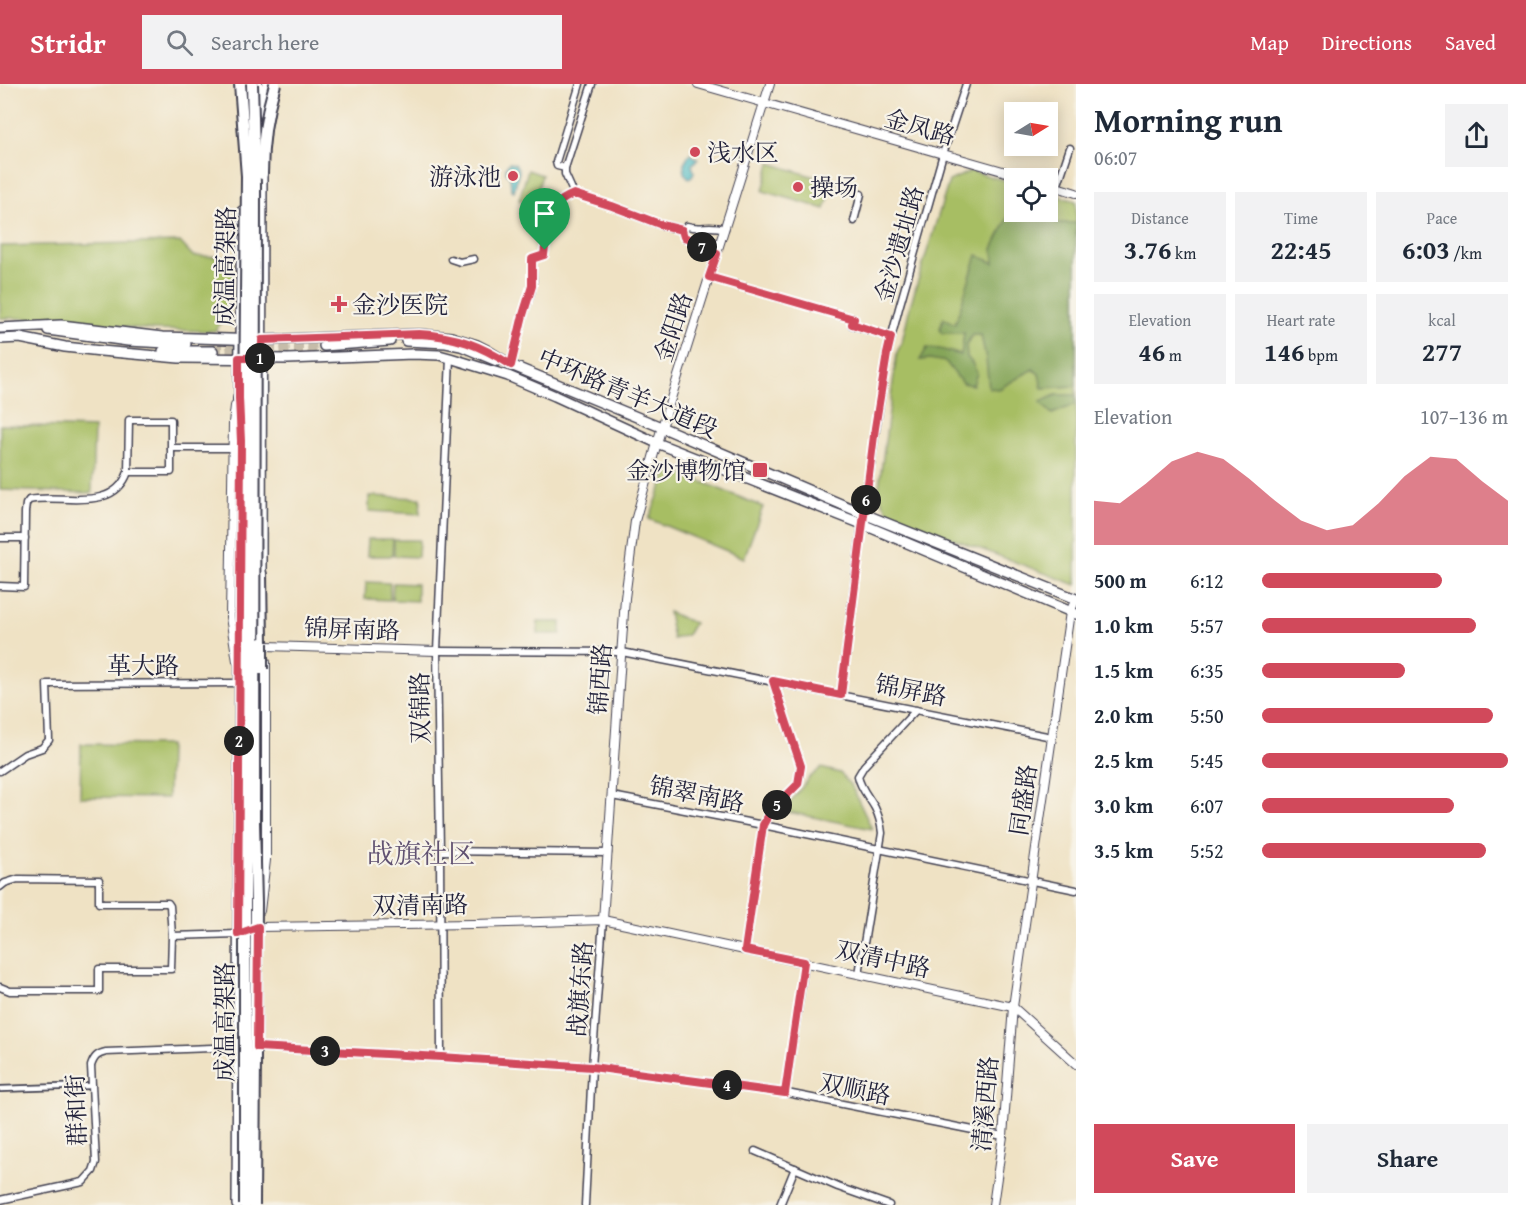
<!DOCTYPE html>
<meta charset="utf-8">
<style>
:root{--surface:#fff;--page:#f2f2f3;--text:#1f2937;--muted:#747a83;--accent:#d1495b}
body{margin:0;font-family:"Gentium Book Plus","Noto Serif SC",serif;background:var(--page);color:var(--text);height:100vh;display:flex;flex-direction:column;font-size:22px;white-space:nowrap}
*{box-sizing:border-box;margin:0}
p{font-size:20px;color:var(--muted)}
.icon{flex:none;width:33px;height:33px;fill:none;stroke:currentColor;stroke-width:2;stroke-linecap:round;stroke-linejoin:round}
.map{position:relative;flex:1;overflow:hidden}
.sheet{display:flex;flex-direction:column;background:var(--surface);width:450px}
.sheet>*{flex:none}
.needle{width:39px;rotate:79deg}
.fabs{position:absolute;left:1004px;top:18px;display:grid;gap:12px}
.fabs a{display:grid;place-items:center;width:54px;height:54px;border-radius:0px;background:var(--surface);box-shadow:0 3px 15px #0003;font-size:30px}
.pin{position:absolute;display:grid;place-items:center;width:51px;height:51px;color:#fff;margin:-62px -26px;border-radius:50% 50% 50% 0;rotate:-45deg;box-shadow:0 0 6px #0007}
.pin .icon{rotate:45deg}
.km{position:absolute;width:30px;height:30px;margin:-15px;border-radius:50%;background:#222;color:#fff;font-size:16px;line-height:30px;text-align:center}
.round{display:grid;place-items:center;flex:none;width:63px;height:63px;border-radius:0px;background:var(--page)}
.summary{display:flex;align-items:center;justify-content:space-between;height:102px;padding:0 18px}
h1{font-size:33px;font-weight:700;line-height:45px}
.figures{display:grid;grid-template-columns:repeat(3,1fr);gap:9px;height:102px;padding:6px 18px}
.figures div{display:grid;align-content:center;border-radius:0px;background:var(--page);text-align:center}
.figures b{font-size:26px;font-weight:700}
.figures small{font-size:16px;font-weight:400}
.figures p{font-size:16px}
.chart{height:168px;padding:12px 18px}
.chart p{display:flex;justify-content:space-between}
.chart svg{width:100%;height:108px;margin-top:6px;fill:var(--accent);opacity:.7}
.primary-button{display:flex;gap:12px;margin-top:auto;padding:12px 18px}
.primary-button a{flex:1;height:69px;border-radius:0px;background:var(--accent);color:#fff;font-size:24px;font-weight:700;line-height:69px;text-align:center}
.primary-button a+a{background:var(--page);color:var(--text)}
ul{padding:0 18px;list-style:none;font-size:20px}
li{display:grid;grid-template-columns:96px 72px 1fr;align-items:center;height:45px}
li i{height:15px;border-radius:8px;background:var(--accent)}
header{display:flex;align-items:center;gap:36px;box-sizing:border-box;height:84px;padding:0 30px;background:var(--accent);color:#fff}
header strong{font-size:28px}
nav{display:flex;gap:33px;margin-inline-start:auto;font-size:21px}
.search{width:420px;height:54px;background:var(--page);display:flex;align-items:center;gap:15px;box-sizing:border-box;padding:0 21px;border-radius:0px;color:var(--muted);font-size:22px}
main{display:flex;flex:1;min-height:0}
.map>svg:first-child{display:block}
.green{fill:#a7be63;stroke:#64704f;stroke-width:1.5}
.forest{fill:#85a559;stroke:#54644a;stroke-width:1.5}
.water{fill:#4bbac2;stroke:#366e7e;stroke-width:1.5}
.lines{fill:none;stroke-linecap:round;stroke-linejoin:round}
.primary-tunnel{stroke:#c6bca9;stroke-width:9;stroke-dasharray:9 4.5;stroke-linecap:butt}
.pedestrian-casing{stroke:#413f50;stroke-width:8}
.minor-casing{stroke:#413f50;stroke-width:9}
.tertiary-casing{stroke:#413f50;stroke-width:10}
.primary-casing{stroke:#413f50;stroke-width:12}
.trunk-casing{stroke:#413f50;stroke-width:14}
.pedestrian{stroke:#fff;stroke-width:4.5}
.minor{stroke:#fff;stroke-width:6}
.tertiary{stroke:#fff;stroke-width:8}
.primary{stroke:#fff;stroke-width:9}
.trunk{stroke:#fff;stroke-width:10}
.trunk-bridge-casing{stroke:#413f50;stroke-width:14;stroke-linecap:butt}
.trunk-bridge{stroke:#fff;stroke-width:10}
.route-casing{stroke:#fff;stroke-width:12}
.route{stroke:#d1495b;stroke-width:8}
.poi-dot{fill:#d1495b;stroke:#f7f3e8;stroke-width:2}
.labels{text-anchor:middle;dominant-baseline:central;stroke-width:4.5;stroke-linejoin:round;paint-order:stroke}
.street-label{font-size:24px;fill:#22223b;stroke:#f7f3e8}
.poi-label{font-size:24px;fill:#22223b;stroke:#f7f3e8;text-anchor:start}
.quarter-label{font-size:27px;fill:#615272;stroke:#f7f3e8}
</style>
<header>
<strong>Stridr</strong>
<div class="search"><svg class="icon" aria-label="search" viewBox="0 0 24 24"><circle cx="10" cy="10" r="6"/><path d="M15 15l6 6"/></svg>Search here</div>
<nav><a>Map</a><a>Directions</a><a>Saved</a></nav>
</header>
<main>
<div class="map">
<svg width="1076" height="1121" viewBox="0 0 1076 1121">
<rect width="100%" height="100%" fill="#f7f3e8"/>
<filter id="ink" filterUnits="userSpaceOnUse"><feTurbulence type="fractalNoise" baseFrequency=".0167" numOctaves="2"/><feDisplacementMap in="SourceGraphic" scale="12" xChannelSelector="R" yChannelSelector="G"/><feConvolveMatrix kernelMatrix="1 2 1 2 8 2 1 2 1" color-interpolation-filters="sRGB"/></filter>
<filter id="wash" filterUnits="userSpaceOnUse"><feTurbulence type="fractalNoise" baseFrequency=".008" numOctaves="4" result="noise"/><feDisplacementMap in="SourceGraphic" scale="24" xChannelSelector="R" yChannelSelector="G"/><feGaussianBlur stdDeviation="1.35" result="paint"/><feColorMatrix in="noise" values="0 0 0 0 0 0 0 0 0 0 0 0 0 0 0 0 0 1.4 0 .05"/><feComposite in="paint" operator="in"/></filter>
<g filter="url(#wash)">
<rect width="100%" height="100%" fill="#efe2c4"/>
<!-- green -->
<g class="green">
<path d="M770,79l64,20 -9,26 -62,-18z"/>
<path d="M528,86l14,5 -8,29 -15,-4z"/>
<path d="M971,87l43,12v29h33v-19l29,8v384l-186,-70 -12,-21 19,-142 5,-10 8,-36 39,-125z"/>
<path d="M180,158l13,14 41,1 -2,51 -17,23 -61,-1 -106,-11 -48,-1v-72z"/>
<path d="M0,341l94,3 -2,65 -92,-3z"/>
<path d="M669,384l94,39 -19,51 -95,-39z"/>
<path d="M369,412l52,2 -1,16 -51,-3z"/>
<path d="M368,455h25l-1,17h-25z"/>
<path d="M394,456h25l-1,17 -24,-1z"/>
<path d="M366,498l24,1v17l-25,-1z"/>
<path d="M393,499l24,1v17l-25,-1z"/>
<path d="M668,528l26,11 -7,12 -14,4z"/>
<rect x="538" y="538" width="23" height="12"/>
<path d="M81,660l88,1 -1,53 -88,-1z"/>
<path d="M821,684l19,5 12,14 20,42 -89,-18 26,-33z"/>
</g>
<!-- forest -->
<g class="forest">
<path d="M1047,119l4,1 5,19h20v163l-34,2 -3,-14 -6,-5 -34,20 -10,-1 -3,-29 -5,-24h-8l-7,9 1,13 5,6 5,10 -4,12 -11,-2 -16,-21 -16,-3 -10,1 7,-12 13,1 21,6 3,-22h-22l-2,-4 3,-11 12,6 22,-69 17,8 -1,-14 18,-38 11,2 1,-1h24z"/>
<path d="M1056,311h20v9l-24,10 -12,-12z"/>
</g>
<!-- water -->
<g class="water">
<path d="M691,70l7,5 -6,6 2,7 -2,4 -3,2 -5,-5v-10l4,-7z"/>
<path d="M509,79l6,1 4,7 -5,20 -3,-2 -1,-12 -4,-5v-5z"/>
</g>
</g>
<g filter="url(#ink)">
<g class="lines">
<!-- primary-tunnel -->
<g class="primary-tunnel">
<path d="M213,260l111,2"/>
<path d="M213,267l111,1"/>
</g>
<defs>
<path id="pedestrian" d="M0,1005l91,-3"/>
<g id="minor">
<path d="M565,84l-8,-2 -1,-4 24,-78"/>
<path d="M1057,103l13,-39"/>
<path d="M574,110l-9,-20v-6l27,-84"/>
<path d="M854,137l7,-27"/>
<path d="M682,146l2,7c11,4 21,12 33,17"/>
<path d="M451,175l9,3 14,-3"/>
<path d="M709,193l145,42 -2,6 39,12"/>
<path d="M511,281l12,-50 8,-23 2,-11 -1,-22 12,-4c2,-11 8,-44 14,-51 4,-5 11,-8 16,-10l38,12 49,19 21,5 5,-4c14,4 22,-2 38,3"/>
<path d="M129,336h42v52h-43z"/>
<path d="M171,364h62"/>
<path d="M0,454h25"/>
<path d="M0,502l24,1 1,-75 1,-8 3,-4c32,-7 84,14 99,-28"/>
<path d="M437,567l185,1 430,85"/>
<path d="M841,611l21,-171 25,-170 12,-46 44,-154 23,-70"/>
<path d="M0,687l25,-17 17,-6 7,-8 -2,-56 192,-1"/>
<path d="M612,712l151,29 313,65"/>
<path d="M440,767l168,2"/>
<path d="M0,803l5,-4 13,-4 81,1v23h69l2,3 2,30 -1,33h-72v22h-89l-10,-4"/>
<path d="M172,852l66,-2"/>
<path d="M745,866l18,-125 8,-14 27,-27 3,-18 -28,-85"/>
<path d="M859,890l23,-141c-1,-9 -3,-17 -7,-25 -6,-11 -15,-20 -17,-32l6,-10 52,-56"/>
<path d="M257,963l184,10 151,10 195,26 216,43"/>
<path d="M441,973l-1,-206 -3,-200 13,-293"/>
<path d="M785,1009l20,-131"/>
<path d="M755,1067l83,36 51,18"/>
<path d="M0,1116l83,-18 10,-11 3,-9 -5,-96c3,-9 6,-12 15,-14l132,-5"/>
<path d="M585,1121l7,-138 11,-147"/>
<path d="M780,1121l15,-37"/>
</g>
<g id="tertiary">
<path d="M698,0l329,94"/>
<path d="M1047,100l29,9"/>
<path d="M235,322l-2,17 -3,194 7,44"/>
<path d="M266,562l171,5"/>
<path d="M260,827l6,-51v-198"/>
<path d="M603,836l22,-322 10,-77 22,-78 113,-359"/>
<path d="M254,845l4,-2 216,-3 129,-4 410,87 63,57"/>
<path d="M993,1121l10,-69 10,-129 57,-395 6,-13"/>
</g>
<g id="primary">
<path d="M258,0l3,51"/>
<path d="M262,18l5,-18"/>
<path d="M0,244l61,-3 101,12 100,3 157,-6 32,3 26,8 10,5 24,15 150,62 203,87 212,85"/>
<path d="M48,246l80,11 58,3"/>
<path d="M0,255l20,-1 45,9 36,4 78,7 109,1 125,-5 26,1 11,3 58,18 47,20 102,47 205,81 214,90"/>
<path d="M406,257l40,2 15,3 36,15"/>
<path d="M324,262l66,-5"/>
<path d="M163,267h50"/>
<path d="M239,321l3,-194"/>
<path d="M261,495l1,-409"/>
<path d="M237,1121l3,-580"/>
</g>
<g id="trunk">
<path d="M239,314l1,84"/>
<path d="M261,490l1,69"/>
</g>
</defs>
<!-- pedestrian casing -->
<use href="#pedestrian" class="pedestrian-casing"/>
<!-- minor casing -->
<use href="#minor" class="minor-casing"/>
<!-- tertiary casing -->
<use href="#tertiary" class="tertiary-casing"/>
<!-- primary casing -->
<use href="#primary" class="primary-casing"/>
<!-- trunk casing -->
<use href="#trunk" class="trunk-casing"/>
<!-- pedestrian -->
<use href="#pedestrian" class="pedestrian"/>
<!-- minor -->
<use href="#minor" class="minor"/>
<!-- tertiary -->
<use href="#tertiary" class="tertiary"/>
<!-- primary -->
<use href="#primary" class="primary"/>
<!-- trunk -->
<use href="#trunk" class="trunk"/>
<defs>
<g id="trunk-bridge">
<path d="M240,0l7,92 -2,241v788"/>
<path d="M252,0l3,101 -1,637 2,81 -2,302"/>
<path d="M262,90c0,-31 4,-60 13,-90"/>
<path d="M262,585v-26"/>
</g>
</defs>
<!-- trunk-bridge casing -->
<use href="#trunk-bridge" class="trunk-bridge-casing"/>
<!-- trunk-bridge -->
<use href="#trunk-bridge" class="trunk-bridge"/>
</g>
</g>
<g class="lines" filter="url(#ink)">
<defs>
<path id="route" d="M574,110l38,12 50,19 20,5 2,7c12,4 21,12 33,17l-8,23 145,42 -2,5 39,13 -4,17 -12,74 -34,267 -68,-14 28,85 -3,18 -27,27 -8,14 -18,125 59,12 -19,131 -193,-26 -151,-10 -184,-10 1,-120 -20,7 3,-493 -2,-43v-40h23v-18l157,-6c37,2 61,11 92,31l12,-50 9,-29v-27l12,-4c1,-10 8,-45 14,-51 4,-5 11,-8 16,-10z"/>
</defs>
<!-- route casing -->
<use href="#route" class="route-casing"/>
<!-- route -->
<use href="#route" class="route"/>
</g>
<!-- markers -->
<g class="poi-dot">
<circle cx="695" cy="68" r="6"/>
<circle cx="513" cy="92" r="6"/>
<circle cx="798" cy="103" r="6"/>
<path d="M336 211h6v6h6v6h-6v6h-6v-6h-6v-6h6z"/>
<rect x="752" y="378" width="16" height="16" rx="3"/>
</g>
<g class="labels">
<!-- street labels -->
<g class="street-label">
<text transform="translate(920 43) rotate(16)">金凤路</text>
<text transform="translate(899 160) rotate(-74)">金沙遗址路</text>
<text transform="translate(225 182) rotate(-89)">成温高架路</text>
<text transform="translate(673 243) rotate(-72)">金阳路</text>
<text transform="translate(628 309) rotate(23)">中环路青羊大道段</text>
<text transform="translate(352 545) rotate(2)">锦屏南路</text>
<text x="143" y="581">革大路</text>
<text transform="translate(600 595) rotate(-86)">锦西路</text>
<text transform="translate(911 606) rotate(11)">锦屏路</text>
<text transform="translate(420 624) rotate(-91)">双锦路</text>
<text transform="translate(697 710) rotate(11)">锦翠南路</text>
<text transform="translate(1023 716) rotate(-82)">同盛路</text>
<text transform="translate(420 821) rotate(-1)">双清南路</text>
<text transform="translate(883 875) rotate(12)">双清中路</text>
<text transform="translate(580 905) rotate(-86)">战旗东路</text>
<text transform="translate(224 938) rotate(-90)">成温高架路</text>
<text transform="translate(855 1005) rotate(11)">双顺路</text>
<text transform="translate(985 1020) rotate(-85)">清溪西路</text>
<text transform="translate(76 1026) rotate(-92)">群和街</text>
</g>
<!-- poi labels -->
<g class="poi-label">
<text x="707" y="68">浅水区</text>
<text x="501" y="92" text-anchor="end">游泳池</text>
<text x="810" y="103">操场</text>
<text x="352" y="220">金沙医院</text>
<text x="746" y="386" text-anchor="end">金沙博物馆</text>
</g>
<!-- quarter labels -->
<g class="quarter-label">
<text x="421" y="769">战旗社区</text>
</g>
</g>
</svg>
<div class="fabs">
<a><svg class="needle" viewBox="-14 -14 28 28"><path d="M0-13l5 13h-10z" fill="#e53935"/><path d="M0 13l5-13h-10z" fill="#747a83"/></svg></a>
<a><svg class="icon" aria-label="locate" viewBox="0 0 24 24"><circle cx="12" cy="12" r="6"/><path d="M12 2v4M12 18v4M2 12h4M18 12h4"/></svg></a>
</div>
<div class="pin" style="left:545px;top:166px;background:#1e9e55"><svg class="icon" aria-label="arrive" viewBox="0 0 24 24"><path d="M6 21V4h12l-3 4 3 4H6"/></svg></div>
<b class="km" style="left:260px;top:274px">1</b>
<b class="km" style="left:239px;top:657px">2</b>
<b class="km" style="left:325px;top:967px">3</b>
<b class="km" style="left:727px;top:1001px">4</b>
<b class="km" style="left:777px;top:721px">5</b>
<b class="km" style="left:866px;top:416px">6</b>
<b class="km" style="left:702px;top:163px">7</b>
</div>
<section class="sheet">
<div class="summary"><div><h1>Morning run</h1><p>06:07</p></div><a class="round"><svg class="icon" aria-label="share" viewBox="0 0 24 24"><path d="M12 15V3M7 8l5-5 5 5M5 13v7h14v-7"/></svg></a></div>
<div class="figures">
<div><p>Distance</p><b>3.76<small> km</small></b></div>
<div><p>Time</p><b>22:45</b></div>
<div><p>Pace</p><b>6:03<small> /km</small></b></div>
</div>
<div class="figures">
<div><p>Elevation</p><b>46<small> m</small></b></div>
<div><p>Heart rate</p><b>146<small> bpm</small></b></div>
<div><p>kcal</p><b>277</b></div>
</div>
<div class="chart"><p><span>Elevation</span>107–136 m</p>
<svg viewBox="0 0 160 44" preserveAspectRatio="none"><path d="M0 44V26L10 27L20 19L30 10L40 6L50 9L60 17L70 26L80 34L90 38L100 36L110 27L120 16L130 8L140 9L150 18L160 26V44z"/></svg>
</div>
<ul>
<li><b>500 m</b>6:12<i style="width:73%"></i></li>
<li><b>1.0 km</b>5:57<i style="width:87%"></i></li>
<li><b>1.5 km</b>6:35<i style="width:58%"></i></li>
<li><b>2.0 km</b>5:50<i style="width:94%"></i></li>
<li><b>2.5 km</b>5:45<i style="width:100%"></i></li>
<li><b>3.0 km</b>6:07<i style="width:78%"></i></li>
<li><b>3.5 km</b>5:52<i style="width:91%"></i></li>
</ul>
<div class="primary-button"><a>Save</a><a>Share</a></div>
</section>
</main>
